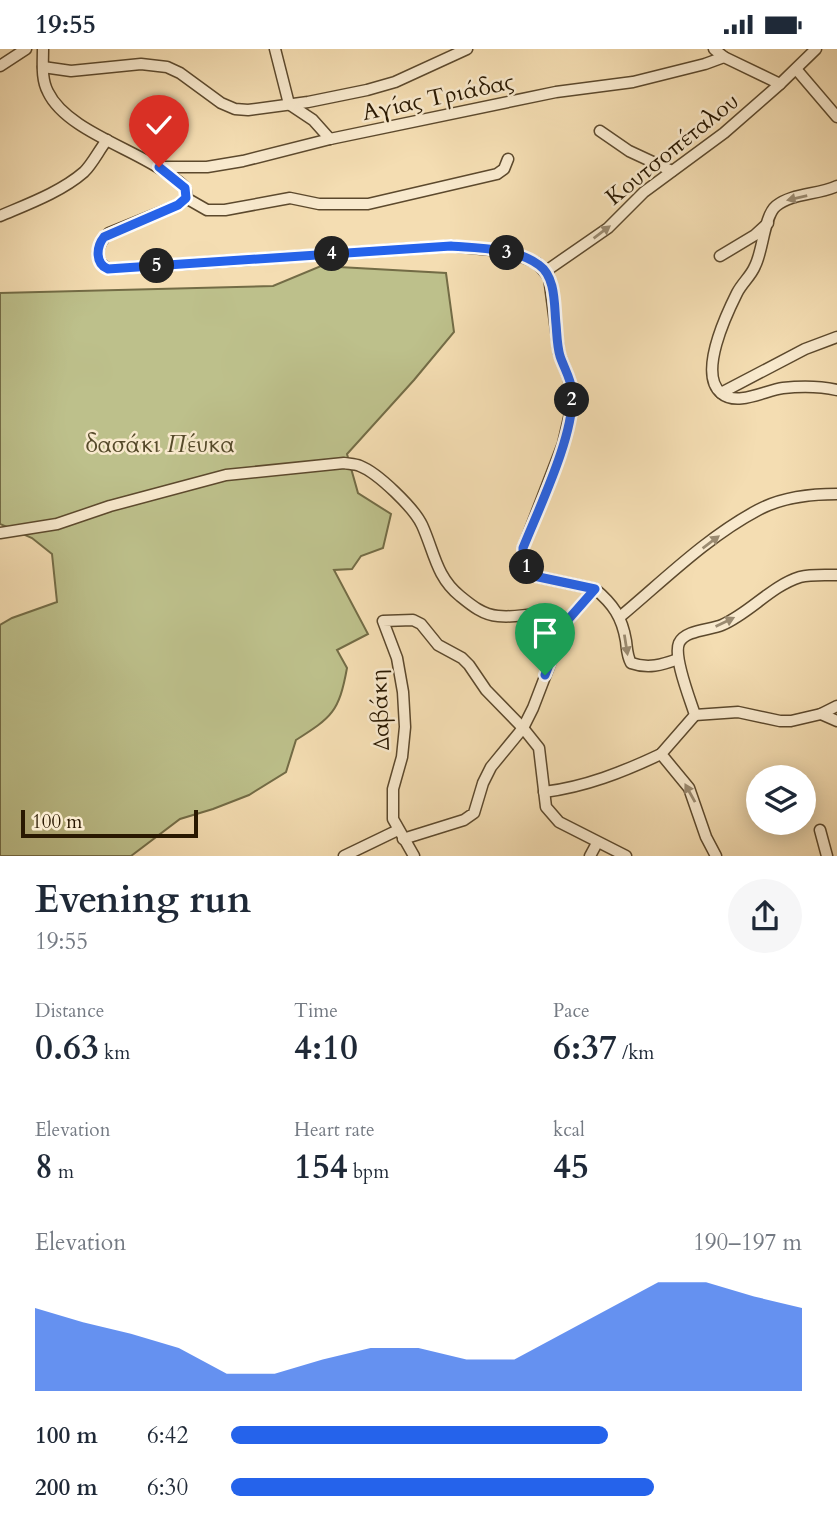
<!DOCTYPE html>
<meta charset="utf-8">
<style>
:root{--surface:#fff;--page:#f6f6f7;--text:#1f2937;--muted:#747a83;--accent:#2563eb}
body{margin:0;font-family:Cardo,serif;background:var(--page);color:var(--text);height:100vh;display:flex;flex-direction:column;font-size:26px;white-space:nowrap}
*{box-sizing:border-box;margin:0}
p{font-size:23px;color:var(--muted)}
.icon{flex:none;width:38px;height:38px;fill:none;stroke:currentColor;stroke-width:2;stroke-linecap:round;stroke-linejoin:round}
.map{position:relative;height:807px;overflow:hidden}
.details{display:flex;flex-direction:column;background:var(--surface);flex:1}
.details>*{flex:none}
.tools{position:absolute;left:746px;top:716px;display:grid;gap:14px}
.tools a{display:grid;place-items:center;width:70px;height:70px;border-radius:50%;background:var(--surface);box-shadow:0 4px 18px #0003;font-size:35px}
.scale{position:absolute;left:21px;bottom:18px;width:177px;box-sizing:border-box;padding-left:7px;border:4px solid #291801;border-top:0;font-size:19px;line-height:24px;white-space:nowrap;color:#291801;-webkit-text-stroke:5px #f8e9cd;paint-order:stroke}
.pin{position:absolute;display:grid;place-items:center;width:60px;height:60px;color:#fff;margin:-72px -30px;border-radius:50% 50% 50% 0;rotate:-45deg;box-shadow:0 0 7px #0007}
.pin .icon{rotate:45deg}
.km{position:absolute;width:35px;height:35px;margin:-18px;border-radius:50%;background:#222;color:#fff;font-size:19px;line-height:35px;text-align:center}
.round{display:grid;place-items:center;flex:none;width:74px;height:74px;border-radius:37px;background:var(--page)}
.head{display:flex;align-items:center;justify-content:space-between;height:119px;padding:0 35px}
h1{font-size:38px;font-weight:700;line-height:52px}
.stats{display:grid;grid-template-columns:repeat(3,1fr);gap:10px;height:119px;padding:7px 35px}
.stats div{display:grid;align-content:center}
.stats b{font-size:35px;font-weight:700}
.stats small{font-size:19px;font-weight:400}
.stats p{font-size:19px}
.chart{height:196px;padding:14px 35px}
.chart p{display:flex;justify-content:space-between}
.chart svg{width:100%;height:126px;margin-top:7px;fill:var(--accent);opacity:.7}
ul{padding:0 35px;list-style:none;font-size:23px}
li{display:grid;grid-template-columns:112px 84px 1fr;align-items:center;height:52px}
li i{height:18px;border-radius:9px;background:var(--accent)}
.status{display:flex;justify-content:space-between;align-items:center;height:49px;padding:0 35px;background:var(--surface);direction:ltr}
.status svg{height:19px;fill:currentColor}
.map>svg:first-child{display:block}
.green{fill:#bdc08b;stroke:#736c46;stroke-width:2}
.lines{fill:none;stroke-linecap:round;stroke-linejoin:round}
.minor-casing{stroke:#5c492d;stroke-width:13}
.minor{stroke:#f8e9cd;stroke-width:10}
.oneway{fill:#9b8b71}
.route-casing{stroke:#fff;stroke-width:14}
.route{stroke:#2563eb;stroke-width:9}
.labels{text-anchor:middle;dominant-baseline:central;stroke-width:5;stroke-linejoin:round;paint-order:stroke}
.street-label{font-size:23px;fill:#291801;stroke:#f8e9cd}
.park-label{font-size:23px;font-style:italic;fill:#554a2a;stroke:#f8e9cd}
</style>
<div class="status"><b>19:55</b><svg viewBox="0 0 49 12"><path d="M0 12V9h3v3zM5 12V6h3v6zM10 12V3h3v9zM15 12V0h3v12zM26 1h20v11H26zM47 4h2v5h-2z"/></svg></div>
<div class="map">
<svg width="837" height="807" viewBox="0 0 837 807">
<rect width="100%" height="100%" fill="#f4ddb2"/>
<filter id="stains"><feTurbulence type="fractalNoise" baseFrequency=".00286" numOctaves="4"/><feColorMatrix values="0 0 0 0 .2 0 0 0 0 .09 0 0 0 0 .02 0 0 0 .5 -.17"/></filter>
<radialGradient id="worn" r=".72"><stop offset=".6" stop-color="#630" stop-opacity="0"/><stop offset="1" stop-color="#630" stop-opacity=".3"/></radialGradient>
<!-- green -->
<path class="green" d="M321,217l125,7 8,59 -40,48 -67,74 11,39 33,21 -8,34 -22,8 -9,13 -18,1 34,64 -31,16 10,18c-8,44 -15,49 -51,72l-10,32 -37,23 -36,14 -33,10 -49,37h-131v-231l12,-7 45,-16 -5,-48 -20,-16 -32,-14v-231l273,-7z"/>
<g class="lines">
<defs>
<g id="minor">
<path d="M43,0c0,14 -2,30 5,43 18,38 87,57 120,82 5,4 13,8 17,14 2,3 1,6 1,10l-8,7 -69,28c-12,10 -17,29 0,36l342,-23 52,5 22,7 12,5 12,14 10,76 10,26 3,26 -9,39 -40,104v10l11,18 61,13 -29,33 -33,86 -10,20 -32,39 -8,16 -9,30 -10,7 -61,19"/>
<path d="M275,0l14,55 24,16 17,19"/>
<path d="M714,0l10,8 56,27"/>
<path d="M0,17l26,-17"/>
<path d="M43,18l28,4 70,-7 26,3 13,6 41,30 14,6 13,1 60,-8 59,-12 28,-8 72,-33"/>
<path d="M796,20l41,48"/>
<path d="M600,82l29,20 43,20"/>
<path d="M159,118h48l36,-6 87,-22 226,-47 77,-10 72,-18 19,-7"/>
<path d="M837,137c-19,9 -45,7 -61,20 -12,10 -13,45 -21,60 -4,10 -13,17 -18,27 -11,22 -39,81 -16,100 16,14 45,-3 62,-5 19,-2 36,-2 54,2"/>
<path d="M186,149l21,12h18l65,-12 29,6h49l129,-30 7,-5 4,-10"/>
<path d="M0,167c28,-12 61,-24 84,-44 9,-9 15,-22 23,-32"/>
<path d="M720,207l35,-21 13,-12"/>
<path d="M546,222l62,-43 36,-36 80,-59 56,-49 36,-35"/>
<path d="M721,344l84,-44 32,-12"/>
<path d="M0,484l57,-9 53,-18 116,-31 118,-12c5,1 11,1 16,3 18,7 54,42 62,59 12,26 14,52 38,71 11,9 23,19 38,20 26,3 41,-9 68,6"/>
<path d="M595,540c18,15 27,28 31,52 1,8 1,15 5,22 17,6 31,2 47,-4"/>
<path d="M621,567c43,-36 86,-79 137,-106 24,-13 52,-16 79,-16"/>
<path d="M821,665l16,7"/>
<path d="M695,666l43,-3 42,9h11l30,-7 16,-8"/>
<path d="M544,743c41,-5 79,-20 117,-38"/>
<path d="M820,781l7,26"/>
<path d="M344,807l54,-26"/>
<path d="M414,807l-21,-37v-30l9,-32 3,-30 -2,-35 -6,-34 -14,-37 30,-1 8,4 17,21 24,13 7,7 17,25 37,38 16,20 7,59 13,15 67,34"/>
<path d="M590,807l7,-13"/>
<path d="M716,807l-10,-19 -17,-49 -28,-34 34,-39c-5,-16 -22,-58 -16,-72 6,-13 31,-13 43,-18 28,-12 49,-39 78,-48 11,-3 25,-2 37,-2"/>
</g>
</defs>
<!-- minor casing -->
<use href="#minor" class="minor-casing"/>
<!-- minor -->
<use href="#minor" class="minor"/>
</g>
<!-- one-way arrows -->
<defs><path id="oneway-solid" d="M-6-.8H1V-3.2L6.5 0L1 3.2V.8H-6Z" transform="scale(1.75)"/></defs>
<g class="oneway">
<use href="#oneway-solid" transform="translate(797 149) rotate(167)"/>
<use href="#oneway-solid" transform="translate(602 183) rotate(-37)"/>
<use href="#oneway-solid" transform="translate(711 493) rotate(-37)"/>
<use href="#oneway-solid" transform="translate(725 573) rotate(-26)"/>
<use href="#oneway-solid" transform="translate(626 596) rotate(81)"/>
<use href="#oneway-solid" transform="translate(690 744) rotate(-119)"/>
</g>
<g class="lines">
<defs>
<path id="route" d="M159,118l26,21 1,10 -8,7 -74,32c-8,10 -9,27 4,32l343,-23c28,2 65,2 88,19 17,12 15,40 17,59 1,11 1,22 4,32 4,12 11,23 12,35 4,41 -33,117 -49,157v10l11,18 61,13 -29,33 -21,53"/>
</defs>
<!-- route casing -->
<use href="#route" class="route-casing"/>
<!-- route -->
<use href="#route" class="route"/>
</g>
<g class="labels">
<!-- street labels -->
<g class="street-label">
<text transform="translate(438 48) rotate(-12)">Αγίας Τριάδας</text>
<text transform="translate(672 100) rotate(-39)">Κουτσοπέταλου</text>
<text transform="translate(380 661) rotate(-92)">Δαβάκη</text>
</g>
<!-- park labels -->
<g class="park-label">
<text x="160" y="395">δασάκι Πέυκα</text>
</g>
</g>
<rect width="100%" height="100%" filter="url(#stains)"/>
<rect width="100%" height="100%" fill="url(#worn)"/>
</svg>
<div class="tools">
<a><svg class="icon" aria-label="layers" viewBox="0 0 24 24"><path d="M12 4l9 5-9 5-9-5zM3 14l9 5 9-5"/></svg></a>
</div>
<div class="scale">100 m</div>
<div class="pin" style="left:545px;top:626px;background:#1e9e55"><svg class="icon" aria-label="arrive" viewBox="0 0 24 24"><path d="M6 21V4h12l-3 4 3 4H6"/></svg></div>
<div class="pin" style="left:159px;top:118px;background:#d93025"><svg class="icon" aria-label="check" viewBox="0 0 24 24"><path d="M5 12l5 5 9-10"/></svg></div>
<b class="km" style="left:527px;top:518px">1</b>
<b class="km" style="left:572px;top:351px">2</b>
<b class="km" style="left:507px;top:204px">3</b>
<b class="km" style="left:332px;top:205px">4</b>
<b class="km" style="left:157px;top:217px">5</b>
</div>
<section class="details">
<div class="head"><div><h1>Evening run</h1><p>19:55</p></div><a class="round"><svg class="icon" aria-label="share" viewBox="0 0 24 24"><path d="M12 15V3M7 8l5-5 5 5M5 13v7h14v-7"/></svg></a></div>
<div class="stats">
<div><p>Distance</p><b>0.63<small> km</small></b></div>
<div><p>Time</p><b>4:10</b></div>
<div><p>Pace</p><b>6:37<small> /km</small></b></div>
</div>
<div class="stats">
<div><p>Elevation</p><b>8<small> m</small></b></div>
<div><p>Heart rate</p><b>154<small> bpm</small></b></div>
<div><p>kcal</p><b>45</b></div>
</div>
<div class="chart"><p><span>Elevation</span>190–197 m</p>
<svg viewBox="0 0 160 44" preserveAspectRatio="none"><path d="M0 44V15L10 20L20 24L30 29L40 38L50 38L60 33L70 29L80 29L90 33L100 33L110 24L120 15L130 6L140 6L150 11L160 15V44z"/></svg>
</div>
<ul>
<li><b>100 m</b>6:42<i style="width:66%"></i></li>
<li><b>200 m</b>6:30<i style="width:74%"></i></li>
</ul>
</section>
